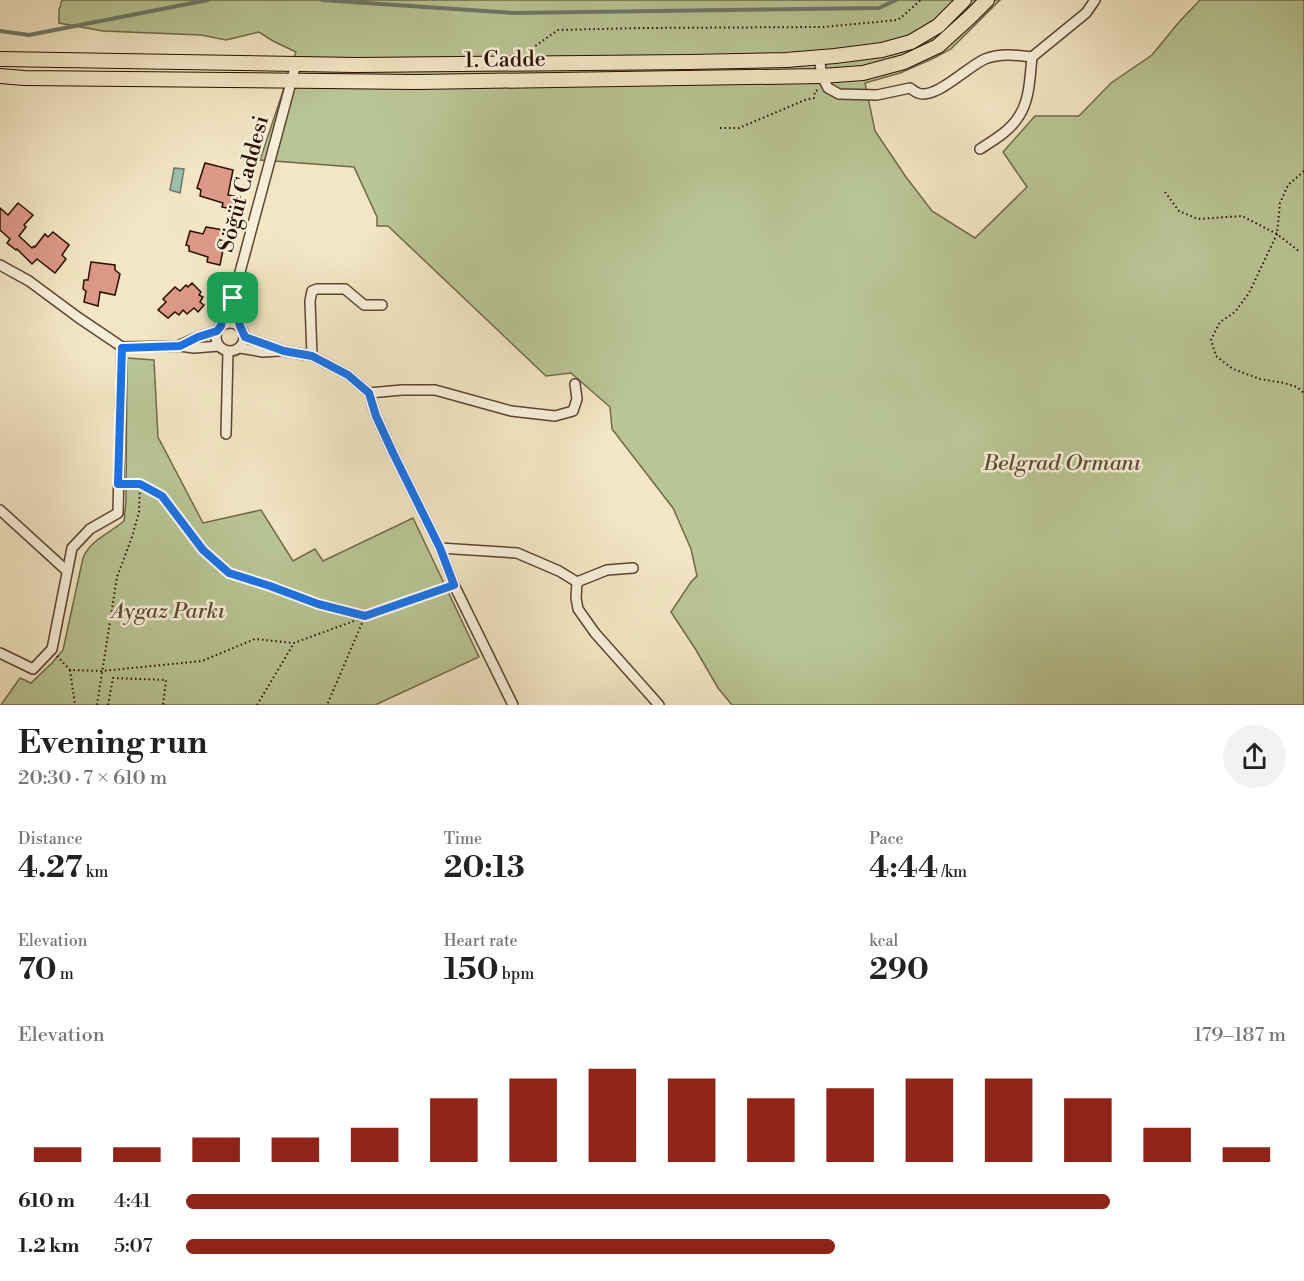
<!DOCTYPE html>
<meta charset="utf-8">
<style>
:root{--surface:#fff;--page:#f2f2f2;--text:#222;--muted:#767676;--accent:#8f2418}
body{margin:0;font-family:"Libre Bodoni",serif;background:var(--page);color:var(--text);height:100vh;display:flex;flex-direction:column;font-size:22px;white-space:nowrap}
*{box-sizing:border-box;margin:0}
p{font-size:20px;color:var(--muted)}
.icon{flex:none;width:33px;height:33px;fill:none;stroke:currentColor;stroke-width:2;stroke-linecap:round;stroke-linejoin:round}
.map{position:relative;height:705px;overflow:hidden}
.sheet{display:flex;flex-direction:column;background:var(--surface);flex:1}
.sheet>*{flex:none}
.pin{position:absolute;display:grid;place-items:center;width:51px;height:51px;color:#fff;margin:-26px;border-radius:12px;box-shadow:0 3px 9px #0006}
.round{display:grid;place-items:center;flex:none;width:63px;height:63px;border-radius:32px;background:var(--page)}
.overview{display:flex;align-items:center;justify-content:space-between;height:102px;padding:0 18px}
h1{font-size:33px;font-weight:800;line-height:45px}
.figures{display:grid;grid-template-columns:repeat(3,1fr);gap:9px;height:102px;padding:6px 18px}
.figures div{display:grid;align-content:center}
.figures b{font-size:30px;font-weight:800}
.figures small{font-size:16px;font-weight:400}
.figures p{font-size:16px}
.chart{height:168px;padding:12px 18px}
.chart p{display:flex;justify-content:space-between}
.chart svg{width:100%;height:108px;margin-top:6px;stroke:var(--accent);stroke-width:6}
ul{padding:0 18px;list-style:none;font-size:20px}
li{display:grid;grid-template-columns:96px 72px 1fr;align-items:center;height:45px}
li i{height:15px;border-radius:8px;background:var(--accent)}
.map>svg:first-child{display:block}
.green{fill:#b9c595;stroke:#72694a;stroke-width:1.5}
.water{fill:#9cc0b0;stroke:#6f786a;stroke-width:1.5}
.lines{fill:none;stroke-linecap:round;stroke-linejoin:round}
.stream{stroke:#6f786a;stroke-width:4}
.building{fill:#d98;stroke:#2b0d00;stroke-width:1.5}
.street-casing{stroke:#5d4331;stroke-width:12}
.primary-casing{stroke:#2b0d00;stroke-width:16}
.path{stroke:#2b0d00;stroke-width:2;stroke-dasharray:1.5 3;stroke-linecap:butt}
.street{stroke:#f7efd9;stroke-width:9}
.primary{stroke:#f2e6c4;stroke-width:14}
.route-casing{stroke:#fff;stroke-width:12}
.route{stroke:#1a73e8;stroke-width:8}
.labels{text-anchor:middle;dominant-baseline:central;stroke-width:5;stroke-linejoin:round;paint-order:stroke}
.street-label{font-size:22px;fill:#2b0d00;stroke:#f7efd9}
.park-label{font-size:22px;font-style:italic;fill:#5d4d34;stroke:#f7efd9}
</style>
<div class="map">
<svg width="1304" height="705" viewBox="0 0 1304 705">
<rect width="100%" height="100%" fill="#f2e6c4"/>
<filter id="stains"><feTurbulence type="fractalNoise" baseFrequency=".00333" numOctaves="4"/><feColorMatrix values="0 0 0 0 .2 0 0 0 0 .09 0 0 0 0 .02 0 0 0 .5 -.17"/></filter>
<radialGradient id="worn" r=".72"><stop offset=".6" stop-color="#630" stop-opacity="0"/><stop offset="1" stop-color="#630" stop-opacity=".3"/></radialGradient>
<!-- green -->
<g class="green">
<path d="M62,0h938l-49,49 -19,10 -32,14 -35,10 10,48 31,46 26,34 43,27 52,-51 -24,-35 32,-36h44l32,-33 41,-28 27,-33 21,-22h104v705h-572l-14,-17 -22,-38 -25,-38 20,-30 6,-6 -6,-27 -18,-41 -61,-79 -2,-22 -39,-34 -25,3 -158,-150h-11v-9l-23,-50 -94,-7 36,-108 -23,-11 -14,-9 -33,8 -25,-5 -98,-4 -44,-8v-13z"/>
<path d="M127,358l27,2 4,77 45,86 58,-13 32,51 22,-12 8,12 90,-43 66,139 -104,48h-374l19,-27 11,5 21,-20 11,-13 20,-92c7,-18 27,-25 41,-37l2,-20z"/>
</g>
<!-- water -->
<path class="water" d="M174,168l10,1 -4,24 -10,-3z"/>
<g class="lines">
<!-- stream -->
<g class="stream">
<path d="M322,0l191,13 366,-5 17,-8"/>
<path d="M0,31l29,4 179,-35"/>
</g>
</g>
<!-- building -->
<g class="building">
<path d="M205,163l28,7 -5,25 12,2 -3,13 -15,-3 1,-4 -23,-7 1,-6 -4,-2z"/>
<path d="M18,203l15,12 -9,10 2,2 -7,9 13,12 2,-2 1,1 10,-13 3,3 5,-5 16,13 -7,10 4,4 -11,14 -18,-14 -5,5 -15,-15 -1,1 -9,-7 3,-4 -10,-9v-22l8,7z"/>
<path d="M206,227l18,3 -3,14 3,1 -4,20 -13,-3 1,-5 -19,-6v-5l-3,-1 4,-14 13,3z"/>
<path d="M91,262l24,3v5l5,4 -5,21 -15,-3 -2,14 -14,-4 2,-11 -3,-2 1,-9h4z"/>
<path d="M192,283l9,9 -2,3 4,2 -3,5 4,3 -6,7 -4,-4 -7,6 -4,-4 -4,5 -4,-3 -7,6 -10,-8 8,-8 -3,-3 12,-12 5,4 6,-6 2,2z"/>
</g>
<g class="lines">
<defs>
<g id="street">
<path d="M819,57l3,19 6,12 11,6 38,1 33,-7c3,2 5,4 8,5 18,7 50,-27 67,-34 15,-6 31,-4 47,-2l54,-44 9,-13"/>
<path d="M980,149c14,-9 30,-18 39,-33 11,-16 11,-41 13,-59"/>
<path d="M0,265l29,16 50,37 43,29 58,-1 14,2 25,-2"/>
<path d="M233,298l7,28"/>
<circle cx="230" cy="337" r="14"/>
<path d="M221,326l4,-18 8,-10 63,-234"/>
<path d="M245,337l39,14 28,5 36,19 21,18 7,23 17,37 47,95 14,37 59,120"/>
<path d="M180,345l18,-8 19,-6"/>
<path d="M240,348l23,4 16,-1"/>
<path d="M312,356l-2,-55 2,-10 5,-2h28l19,16h18"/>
<path d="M369,393l33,-3h33l76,21 44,5 18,-5 4,-12 -2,-15"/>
<path d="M226,434l2,-83"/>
<path d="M0,510l67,61"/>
<path d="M440,548l77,5 42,18 18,11 -1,16 2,11 17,24 64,72"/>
<path d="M577,582l30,-12 26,-2"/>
<path d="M0,653l33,16 19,-20 20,-101 18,-19 28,-16 4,-166"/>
</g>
<g id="primary">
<path d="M0,59l356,6 333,-3 97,-2 49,-4 47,-6 29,-8 27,-16 26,-26"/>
<path d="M0,76l24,2 392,4 406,-6 41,-3 41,-11 34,-16 32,-29 17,-17"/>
</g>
</defs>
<!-- street casing -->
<use href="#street" class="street-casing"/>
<!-- primary casing -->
<use href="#primary" class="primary-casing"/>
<!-- path -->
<g class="path">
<path d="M528,51l30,-21 84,-2 181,-1 75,-7 23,-20"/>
<path d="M720,128h19l66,-28 9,-2 1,-7 4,-1"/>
<path d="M1304,171l-16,14 -8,18 -3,31 -28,59 -14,19 -15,10 -9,18 5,16 17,13 27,10 24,4 13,4 7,6"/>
<path d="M1165,192l14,19 19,8 44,-3 35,18 23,18"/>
<path d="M130,484h10l22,13 41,53 26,23 89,32 47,11 -38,89"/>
<path d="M57,656l13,14 32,1 100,-10 53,-22 39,4 150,-55"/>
<path d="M70,670l5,35"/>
<path d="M97,705l20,-128 15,-40 7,-25 1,-27"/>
<path d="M108,705l5,-27 53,2 -3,25"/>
<path d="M257,705l37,-62"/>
</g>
<!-- street -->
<use href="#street" class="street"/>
<!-- primary -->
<use href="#primary" class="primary"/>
</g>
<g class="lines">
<defs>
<path id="route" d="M233,298l7,28 5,11 39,14 28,5 36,19 21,18 7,23 17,37 47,95 14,37 -89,31 -47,-12 -48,-18 -41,-13 -26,-23 -41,-54 -22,-12h-22l4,-136 58,-2 18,-9 19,-6 4,-5 4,-18z"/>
</defs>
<!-- route casing -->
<use href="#route" class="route-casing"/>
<!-- route -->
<use href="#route" class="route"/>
</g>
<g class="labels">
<!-- street labels -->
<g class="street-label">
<text transform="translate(505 60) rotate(-1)">1. Cadde</text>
<text transform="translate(244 184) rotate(-75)">Söğüt Caddesi</text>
</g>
<!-- park labels -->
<g class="park-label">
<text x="1062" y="463">Belgrad Ormanı</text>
<text x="168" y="611">Aygaz Parkı</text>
</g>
</g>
<rect width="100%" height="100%" filter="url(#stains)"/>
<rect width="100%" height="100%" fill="url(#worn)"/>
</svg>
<div class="pin" style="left:233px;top:298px;background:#1e9e55"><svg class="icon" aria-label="arrive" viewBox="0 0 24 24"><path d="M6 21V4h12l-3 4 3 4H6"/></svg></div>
</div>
<section class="sheet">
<div class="overview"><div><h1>Evening run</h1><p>20:30 · 7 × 610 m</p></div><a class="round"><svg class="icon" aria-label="share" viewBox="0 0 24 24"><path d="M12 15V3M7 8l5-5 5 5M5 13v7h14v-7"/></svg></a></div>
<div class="figures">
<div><p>Distance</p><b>4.27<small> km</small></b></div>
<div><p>Time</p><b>20:13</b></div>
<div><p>Pace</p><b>4:44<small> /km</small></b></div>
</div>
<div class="figures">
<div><p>Elevation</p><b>70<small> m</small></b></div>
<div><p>Heart rate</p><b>150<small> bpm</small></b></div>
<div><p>kcal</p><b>290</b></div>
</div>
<div class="chart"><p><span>Elevation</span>179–187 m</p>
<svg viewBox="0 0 160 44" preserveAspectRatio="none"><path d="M5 44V38M15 44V38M25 44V34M35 44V34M45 44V30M55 44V18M65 44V10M75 44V6M85 44V10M95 44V18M105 44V14M115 44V10M125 44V10M135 44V18M145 44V30M155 44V38"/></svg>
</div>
<ul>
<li><b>610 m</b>4:41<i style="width:84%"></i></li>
<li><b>1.2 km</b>5:07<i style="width:59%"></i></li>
</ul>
</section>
